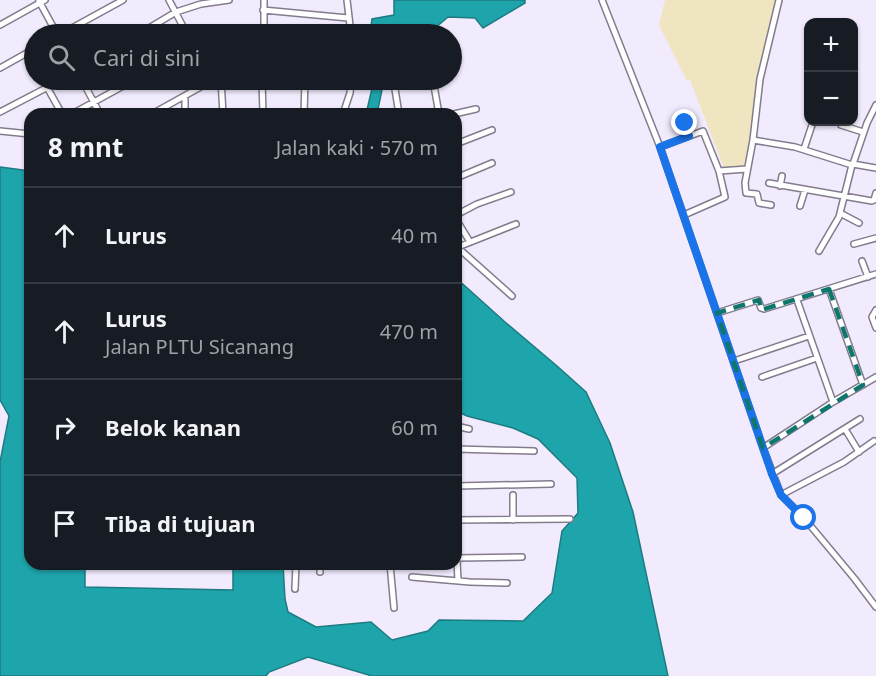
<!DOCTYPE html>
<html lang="id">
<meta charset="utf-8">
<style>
:root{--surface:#171b24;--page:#242831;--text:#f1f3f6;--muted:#9ea1a6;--line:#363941}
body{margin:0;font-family:"Noto Sans",sans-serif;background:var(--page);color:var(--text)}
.controls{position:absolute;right:18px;top:18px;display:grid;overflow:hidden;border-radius:12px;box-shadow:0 2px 4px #0004}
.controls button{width:54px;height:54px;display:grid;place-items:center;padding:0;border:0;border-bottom:2px solid var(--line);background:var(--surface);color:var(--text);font:30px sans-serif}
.stop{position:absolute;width:18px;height:18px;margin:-14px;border:4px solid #1a73e8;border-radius:50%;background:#fff}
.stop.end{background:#1a73e8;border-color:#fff;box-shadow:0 2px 6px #0008}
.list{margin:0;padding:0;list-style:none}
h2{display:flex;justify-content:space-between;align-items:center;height:78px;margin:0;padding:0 24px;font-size:26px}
h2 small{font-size:20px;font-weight:400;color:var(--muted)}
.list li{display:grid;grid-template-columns:39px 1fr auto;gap:18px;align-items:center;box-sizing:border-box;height:96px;padding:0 24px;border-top:2px solid var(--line)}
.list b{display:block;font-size:22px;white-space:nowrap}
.list p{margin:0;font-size:20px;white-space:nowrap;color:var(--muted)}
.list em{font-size:20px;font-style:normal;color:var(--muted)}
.icon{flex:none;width:33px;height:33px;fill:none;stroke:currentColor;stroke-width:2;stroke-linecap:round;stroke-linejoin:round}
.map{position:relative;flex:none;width:876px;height:676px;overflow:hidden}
.search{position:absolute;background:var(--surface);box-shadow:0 2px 4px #0004;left:24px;top:24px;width:438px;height:66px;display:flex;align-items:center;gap:15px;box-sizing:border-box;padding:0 21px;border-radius:33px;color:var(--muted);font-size:22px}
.panel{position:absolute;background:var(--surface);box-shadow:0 2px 4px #0004;left:24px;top:108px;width:438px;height:462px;border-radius:18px}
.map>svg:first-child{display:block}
</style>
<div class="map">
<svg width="876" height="676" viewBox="0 0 876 676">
<rect width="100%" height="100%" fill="#f2ebfe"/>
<path fill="#efe5c0" d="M665 0H775L756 97 747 166 724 168 690 80 687 81 659 25Z"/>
<path fill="#1ea5ab" stroke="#1d7b81" stroke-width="1.5" d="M394 0H525V3L483 28 475 18 448 17 428 34H370L372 19 394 15Z
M374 80H384L377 114H366Z
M0 167 30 171V564H85V587L233 590V564H283L285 599 288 612 316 627 371 622 392 640 428 631 439 620 523 621 552 593 562 531 578 513 577 478 538 439 513 428 467 416 456 411V278L505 322 557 366 586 392 610 443 633 512 668 676H372L308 657 269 672 266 676H0V462L9 416 0 400Z"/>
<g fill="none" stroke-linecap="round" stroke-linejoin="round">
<g stroke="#837c8d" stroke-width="8">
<path id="minor" d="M169 0 187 34
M264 0V34
M347 0 351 34
M602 0 660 147 763 448 781 495 804 518 854 578 876 607
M39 1 57 34
M263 10 348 18
M0 25 45 0
M61 34 123 0
M139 34 176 12 201 4 229 0
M29 52 34 63
M0 68 34 49
M43 80 62 114
M82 80 100 114
M221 80 223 114
M262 80 263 114
M433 80 439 114
M394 83 399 114
M185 96V114
M0 112 48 87
M72 114 134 80
M152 114 213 80H216
M304 114 305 80
M343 114 350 93 351 80
M454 114 476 109
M685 123 689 136
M841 125 863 132
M0 131 30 134
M753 140 795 147 852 165
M456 144 492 130
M660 147 703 131 719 171 725 197 684 215
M804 149 813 122
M853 164 876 168
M719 171 747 169
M456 178 492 163
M769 183 872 201 874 200 876 193
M780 186 782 176
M771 205 759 203 757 194 746 193 745 183 753 140 760 79 779 0
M800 206 805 190
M840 213 859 223
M456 215 477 204 511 192
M456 219 470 242
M854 244 876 238
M456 246 512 296
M458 247 516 224
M819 251 839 217 852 165 853 164 867 123 876 105
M862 261 868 277
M829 289 863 385
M797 300 833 402
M876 310 872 317 876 328
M717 313 758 300 761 308 764 309 876 274
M734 361 809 336
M762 377 817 358
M456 426 469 429
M845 429 859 452
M763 448 833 402 876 377
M456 449 534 451
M772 474 860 419
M456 486 551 484
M513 495V520
M781 495 844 462 874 441
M456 520 570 519
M456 539 458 581
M456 558 522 557
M390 564 394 608
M320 572V564
M412 577 470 582 507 583
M295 589 296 564"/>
</g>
<use href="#minor" stroke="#fff" stroke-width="5"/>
</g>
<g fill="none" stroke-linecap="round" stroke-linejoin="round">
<path stroke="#1a73e8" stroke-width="8" d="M685 123 689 136 660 147 772 474 781 495 804 518"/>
</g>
<path fill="none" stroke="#0f766e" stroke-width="4.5" stroke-dasharray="12 8" stroke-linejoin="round" d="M829 289 863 385 763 448 717 313 759 300 761 310Z"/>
</svg>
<div class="controls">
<button>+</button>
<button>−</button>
</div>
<div class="stop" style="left:804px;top:518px"></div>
<div class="stop end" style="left:685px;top:123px"></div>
<div class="search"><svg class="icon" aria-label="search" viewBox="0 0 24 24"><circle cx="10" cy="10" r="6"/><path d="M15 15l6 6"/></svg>Cari di sini</div>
<section class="panel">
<h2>8 mnt<small>Jalan kaki · 570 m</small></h2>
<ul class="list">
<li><svg class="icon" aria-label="ahead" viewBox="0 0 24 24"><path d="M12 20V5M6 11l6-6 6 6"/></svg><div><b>Lurus</b></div><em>40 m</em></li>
<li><svg class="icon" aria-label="ahead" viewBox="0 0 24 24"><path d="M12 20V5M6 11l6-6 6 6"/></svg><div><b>Lurus</b><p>Jalan PLTU Sicanang</p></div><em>470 m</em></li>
<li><svg class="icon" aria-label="right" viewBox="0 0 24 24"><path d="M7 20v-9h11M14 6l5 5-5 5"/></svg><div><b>Belok kanan</b></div><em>60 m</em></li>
<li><svg class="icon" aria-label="arrive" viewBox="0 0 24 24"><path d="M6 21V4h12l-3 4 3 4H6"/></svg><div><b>Tiba di tujuan</b></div></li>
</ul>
</section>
</div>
